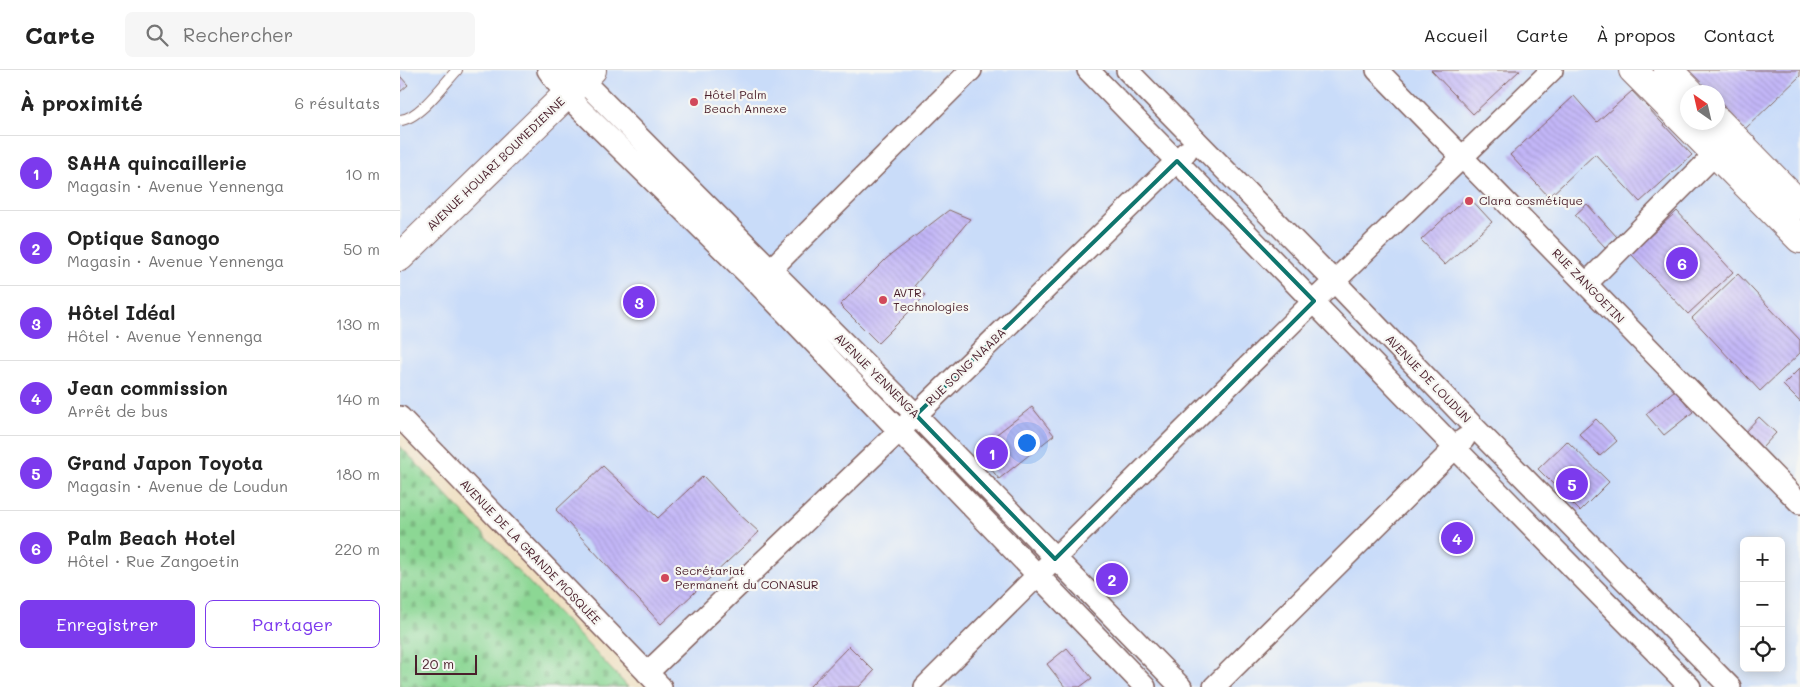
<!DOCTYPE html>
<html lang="fr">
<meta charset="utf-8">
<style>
:root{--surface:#fff;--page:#f6f6f6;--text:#222;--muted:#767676;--line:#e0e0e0;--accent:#7c3aed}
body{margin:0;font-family:Mali,sans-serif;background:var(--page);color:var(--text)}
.controls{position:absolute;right:15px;bottom:15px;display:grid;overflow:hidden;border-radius:8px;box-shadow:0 2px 12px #0003}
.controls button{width:45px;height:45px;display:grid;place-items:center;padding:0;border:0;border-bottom:1px solid var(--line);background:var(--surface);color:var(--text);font:25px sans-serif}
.compass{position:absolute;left:1280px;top:15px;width:45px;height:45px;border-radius:50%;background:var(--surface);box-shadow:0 2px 12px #0003;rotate:326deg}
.scale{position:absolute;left:15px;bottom:12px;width:62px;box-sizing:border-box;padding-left:5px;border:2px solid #4a1f2b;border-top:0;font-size:14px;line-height:18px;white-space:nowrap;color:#4a1f2b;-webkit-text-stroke:4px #f6f6f2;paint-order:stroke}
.you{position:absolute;left:626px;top:372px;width:18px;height:18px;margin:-12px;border:4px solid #fff;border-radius:50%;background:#1a73e8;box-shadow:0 0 0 8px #1a73e833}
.badge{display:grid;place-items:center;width:32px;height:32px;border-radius:50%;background:var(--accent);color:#fff;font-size:16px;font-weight:700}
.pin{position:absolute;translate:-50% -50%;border:2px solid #fff;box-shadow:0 1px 5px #0006}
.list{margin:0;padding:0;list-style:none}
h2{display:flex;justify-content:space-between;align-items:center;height:65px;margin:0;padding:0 20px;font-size:21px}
h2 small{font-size:16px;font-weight:400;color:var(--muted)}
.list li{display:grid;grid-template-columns:32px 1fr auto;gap:15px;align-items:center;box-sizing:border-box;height:75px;padding:0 20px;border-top:1px solid var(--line)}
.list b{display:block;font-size:19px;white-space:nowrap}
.list p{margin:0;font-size:16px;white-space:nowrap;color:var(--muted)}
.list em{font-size:16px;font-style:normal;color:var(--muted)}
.actions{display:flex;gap:10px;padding:15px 20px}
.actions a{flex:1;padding:11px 0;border:1px solid var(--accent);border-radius:8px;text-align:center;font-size:18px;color:var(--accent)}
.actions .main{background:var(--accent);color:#fff}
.icon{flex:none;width:28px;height:28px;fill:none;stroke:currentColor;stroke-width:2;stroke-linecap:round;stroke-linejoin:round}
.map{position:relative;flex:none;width:1400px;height:617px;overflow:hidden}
header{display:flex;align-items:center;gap:30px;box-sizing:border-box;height:70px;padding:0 25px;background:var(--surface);border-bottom:1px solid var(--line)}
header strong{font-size:24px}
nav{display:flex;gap:28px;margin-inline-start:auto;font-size:18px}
.search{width:350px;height:45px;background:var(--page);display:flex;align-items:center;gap:12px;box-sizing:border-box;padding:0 18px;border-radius:8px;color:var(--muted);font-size:19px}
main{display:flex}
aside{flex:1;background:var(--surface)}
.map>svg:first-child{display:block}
</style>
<header>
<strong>Carte</strong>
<div class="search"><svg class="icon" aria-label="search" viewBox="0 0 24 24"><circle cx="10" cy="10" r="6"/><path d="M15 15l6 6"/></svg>Rechercher</div>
<nav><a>Accueil</a><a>Carte</a><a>À propos</a><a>Contact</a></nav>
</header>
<main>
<aside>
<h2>À proximité<small>6 résultats</small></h2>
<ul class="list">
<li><span class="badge">1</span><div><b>SAHA quincaillerie</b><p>Magasin · Avenue Yennenga</p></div><em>10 m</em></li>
<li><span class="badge">2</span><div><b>Optique Sanogo</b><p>Magasin · Avenue Yennenga</p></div><em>50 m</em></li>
<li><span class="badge">3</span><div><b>Hôtel Idéal</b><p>Hôtel · Avenue Yennenga</p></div><em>130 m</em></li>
<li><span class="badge">4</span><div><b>Jean commission</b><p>Arrêt de bus</p></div><em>140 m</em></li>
<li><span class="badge">5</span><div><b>Grand Japon Toyota</b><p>Magasin · Avenue de Loudun</p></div><em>180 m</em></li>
<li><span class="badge">6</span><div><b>Palm Beach Hotel</b><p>Hôtel · Rue Zangoetin</p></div><em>220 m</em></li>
</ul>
<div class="actions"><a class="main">Enregistrer</a><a>Partager</a></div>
</aside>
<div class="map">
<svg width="1400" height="617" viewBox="0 0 1400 617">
<defs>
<pattern id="cemetery-stones" width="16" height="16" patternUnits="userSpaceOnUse" patternTransform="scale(1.25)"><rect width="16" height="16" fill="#8cd794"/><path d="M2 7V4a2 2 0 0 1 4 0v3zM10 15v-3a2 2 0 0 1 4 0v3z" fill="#7ab880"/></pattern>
<pattern id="building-back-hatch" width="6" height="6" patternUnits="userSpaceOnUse" patternTransform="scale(1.25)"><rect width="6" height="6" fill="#c2b6f7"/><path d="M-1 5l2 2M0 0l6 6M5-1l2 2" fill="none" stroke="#a89cd4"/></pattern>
</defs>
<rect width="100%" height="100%" fill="#f6f6f2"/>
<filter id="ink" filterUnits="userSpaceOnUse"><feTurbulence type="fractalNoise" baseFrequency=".02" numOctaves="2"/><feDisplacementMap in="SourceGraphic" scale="10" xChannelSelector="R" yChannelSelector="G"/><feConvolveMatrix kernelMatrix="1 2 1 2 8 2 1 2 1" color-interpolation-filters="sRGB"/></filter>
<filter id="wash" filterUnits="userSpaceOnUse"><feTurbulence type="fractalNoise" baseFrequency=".0096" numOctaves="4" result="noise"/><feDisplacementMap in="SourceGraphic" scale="20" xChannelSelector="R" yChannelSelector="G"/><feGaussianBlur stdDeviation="1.12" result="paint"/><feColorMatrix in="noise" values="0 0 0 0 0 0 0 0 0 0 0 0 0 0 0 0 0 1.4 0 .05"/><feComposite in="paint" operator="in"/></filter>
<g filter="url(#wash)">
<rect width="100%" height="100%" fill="#efdfc0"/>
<path fill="#c9dcf9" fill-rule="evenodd" d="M0 0H1400V617H261L0 347ZM1288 22H1318V52H1288ZM1344 471H1381V598H1344Z"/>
<path fill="url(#cemetery-stones)" stroke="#6b7b60" d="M0 376 228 617H0Z"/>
<g id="blocks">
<path fill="url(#building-back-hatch)" d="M1031 0H1120L1073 44Z
M1288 0H1400V6L1345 59 1318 30V22H1310Z
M0 6 8 15 0 22Z
M1232 21 1292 85 1240 132 1195 84 1149 127 1110 85 1174 26 1197 52Z
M1068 126 1092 152 1045 195 1021 170Z
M1187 134 1217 167 1205 177 1175 145Z
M549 140 570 149 515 215 525 226 478 273 440 235 487 188Z
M1277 141 1333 202 1288 244 1231 184Z
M1338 204 1400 270V283L1360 321 1292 248Z
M1400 298V332L1383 315Z
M1275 320 1293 342 1264 365 1246 344Z
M632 337 654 365 599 409 576 380Z
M1359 347 1376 363 1361 379 1344 363Z
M1196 349 1217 371 1200 386 1179 364Z
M1167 371 1209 412 1180 441 1138 399Z
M203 396 258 448 303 406 338 443 359 462 261 554 156 440Z
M449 576 474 601 459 617H409Z
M667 578 692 608 680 617H665L647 594Z"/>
</g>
</g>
<g filter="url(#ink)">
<use href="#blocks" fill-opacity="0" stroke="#84625f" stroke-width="1"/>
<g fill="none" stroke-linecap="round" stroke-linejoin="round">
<g stroke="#84625f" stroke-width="12">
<path id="service" d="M0 50C19 49 44 14 57 0"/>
</g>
<g stroke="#84625f" stroke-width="24">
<path id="minor" d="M148 0 166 25 357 213 745 617
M169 0 182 10 516 345 781 617
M688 0 1055 378 1290 617
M727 0 934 211 1075 358 1330 617
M977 0 1400 433
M362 208 571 0
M1186 214 1315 84
M0 347 261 617
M247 603 516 345 786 82
M525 617 914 231 1152 0
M814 617 1064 369"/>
</g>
<g stroke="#84625f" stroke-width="30">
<path id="secondary" d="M0 187 192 0"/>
</g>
<g stroke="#84625f" stroke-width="30">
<path id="primary" d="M1233 0 1400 169
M1268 0 1290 22
M1318 51 1400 135"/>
</g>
<use href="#service" stroke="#fff" stroke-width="10"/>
<use href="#minor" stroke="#fff" stroke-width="21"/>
<use href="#secondary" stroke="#fff" stroke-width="28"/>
<use href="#primary" stroke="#fff" stroke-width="28"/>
</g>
</g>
<path fill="none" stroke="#0f766e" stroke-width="4" stroke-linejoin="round" d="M777 91 914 231 655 489 516 345Z"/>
<g fill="#d1495b" stroke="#f6f6f2" stroke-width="2">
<circle cx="294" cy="32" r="5"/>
<circle cx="1069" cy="131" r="5"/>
<circle cx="483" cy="230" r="5"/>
<circle cx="265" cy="508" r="5"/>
</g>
<g text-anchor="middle" stroke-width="4.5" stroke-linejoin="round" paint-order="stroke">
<g font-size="12" fill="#4a1f2b" stroke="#f6f6f2" text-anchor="start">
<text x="304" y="29">Hôtel Palm<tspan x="304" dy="14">Beach Annexe</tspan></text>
<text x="1079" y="135">Clara cosmétique</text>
<text x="493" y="227">AVTR<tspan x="493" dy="14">Technologies</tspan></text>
<text x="275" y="505">Secrétariat<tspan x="275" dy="14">Permanent du CONASUR</tspan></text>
</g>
<g font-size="12" fill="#4a1f2b" stroke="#f6f6f2">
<text transform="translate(96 94) rotate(-44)" y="4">AVENUE HOUARI BOUMEDIENNE</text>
<text transform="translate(1188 216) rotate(46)" y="4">RUE ZANGOETIN</text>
<text transform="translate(566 297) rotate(-44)" y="4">RUE SONG NAABA</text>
<text transform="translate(477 306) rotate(45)" y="4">AVENUE YENNENGA</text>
<text transform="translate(1028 309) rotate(46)" y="4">AVENUE DE LOUDUN</text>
<text transform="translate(130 482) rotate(46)" y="4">AVENUE DE LA GRANDE MOSQUÉE</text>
</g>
</g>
</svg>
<div class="controls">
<button>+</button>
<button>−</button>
<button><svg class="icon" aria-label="locate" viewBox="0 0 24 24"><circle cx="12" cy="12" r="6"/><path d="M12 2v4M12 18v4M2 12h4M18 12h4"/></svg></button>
</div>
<svg class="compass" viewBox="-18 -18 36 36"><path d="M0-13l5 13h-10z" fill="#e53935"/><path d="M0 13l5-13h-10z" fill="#767676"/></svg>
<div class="scale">20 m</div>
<div class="you"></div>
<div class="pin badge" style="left:592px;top:383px">1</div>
<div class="pin badge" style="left:712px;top:509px">2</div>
<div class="pin badge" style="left:239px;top:232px">3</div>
<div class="pin badge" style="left:1057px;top:468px">4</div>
<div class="pin badge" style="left:1172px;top:414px">5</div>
<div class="pin badge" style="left:1282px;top:193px">6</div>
</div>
</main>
